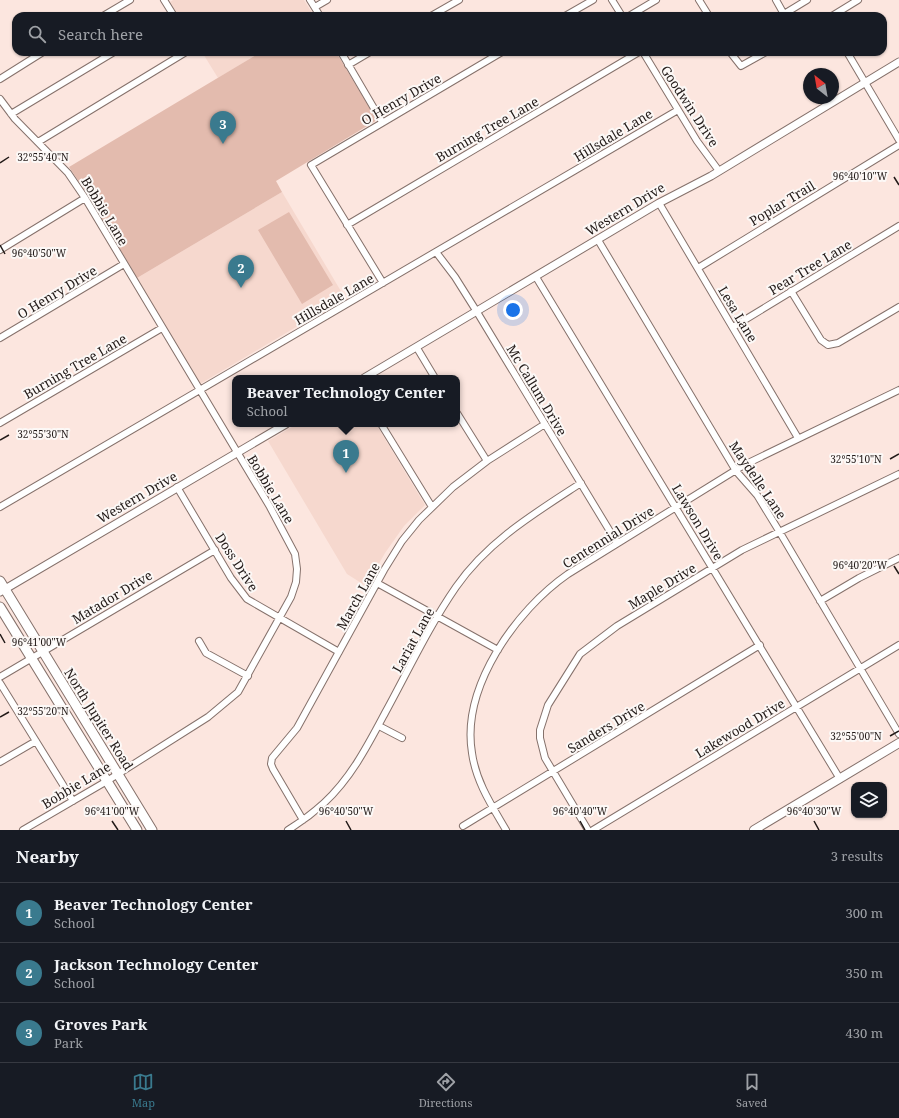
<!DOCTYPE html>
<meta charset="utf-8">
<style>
:root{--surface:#171b24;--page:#242831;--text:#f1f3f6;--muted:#9ea1a6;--line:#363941;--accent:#3a7a8e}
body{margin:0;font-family:"Noto Serif",serif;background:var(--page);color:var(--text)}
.controls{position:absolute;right:12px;bottom:12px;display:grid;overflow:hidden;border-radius:8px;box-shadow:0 1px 3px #0004}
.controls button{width:36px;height:36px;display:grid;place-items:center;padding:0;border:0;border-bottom:1px solid var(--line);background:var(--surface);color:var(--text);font:20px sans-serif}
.compass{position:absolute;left:803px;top:68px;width:36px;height:36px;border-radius:50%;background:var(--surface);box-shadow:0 1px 3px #0004;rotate:329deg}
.you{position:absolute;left:513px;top:310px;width:14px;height:14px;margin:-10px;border:3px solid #fff;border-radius:50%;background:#1a73e8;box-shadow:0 0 0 6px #1a73e833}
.badge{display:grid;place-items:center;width:26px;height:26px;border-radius:50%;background:var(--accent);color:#fff;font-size:13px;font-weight:700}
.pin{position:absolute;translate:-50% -33px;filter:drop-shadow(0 1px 2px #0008)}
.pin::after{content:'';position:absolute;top:21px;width:14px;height:12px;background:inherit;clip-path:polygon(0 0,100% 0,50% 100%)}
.popup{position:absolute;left:232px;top:375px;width:228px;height:52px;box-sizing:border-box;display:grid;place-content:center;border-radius:8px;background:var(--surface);filter:drop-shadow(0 1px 3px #0005);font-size:13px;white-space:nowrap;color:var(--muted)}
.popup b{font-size:15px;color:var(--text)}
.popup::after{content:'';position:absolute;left:50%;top:100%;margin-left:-8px;border:8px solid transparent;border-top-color:var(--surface)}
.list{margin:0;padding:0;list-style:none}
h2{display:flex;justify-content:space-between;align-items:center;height:52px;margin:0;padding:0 16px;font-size:17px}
h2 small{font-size:13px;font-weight:400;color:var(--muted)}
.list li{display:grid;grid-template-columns:26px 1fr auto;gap:12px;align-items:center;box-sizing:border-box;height:60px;padding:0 16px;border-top:1px solid var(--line)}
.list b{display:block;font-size:15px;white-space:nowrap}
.list p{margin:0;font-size:13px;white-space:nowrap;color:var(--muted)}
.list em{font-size:13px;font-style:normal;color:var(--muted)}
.icon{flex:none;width:22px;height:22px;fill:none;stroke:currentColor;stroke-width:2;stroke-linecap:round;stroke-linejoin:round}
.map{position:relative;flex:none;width:899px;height:830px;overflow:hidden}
.search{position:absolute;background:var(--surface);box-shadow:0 1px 3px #0004;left:12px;right:12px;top:12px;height:44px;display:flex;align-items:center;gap:10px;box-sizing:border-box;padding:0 14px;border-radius:12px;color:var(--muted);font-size:15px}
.sheet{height:232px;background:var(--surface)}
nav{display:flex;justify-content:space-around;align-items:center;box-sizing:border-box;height:56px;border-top:1px solid var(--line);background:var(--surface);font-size:11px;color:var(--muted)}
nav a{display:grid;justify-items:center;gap:2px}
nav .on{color:var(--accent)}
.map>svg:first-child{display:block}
</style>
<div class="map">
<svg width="899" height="830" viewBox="0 0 899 830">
<rect width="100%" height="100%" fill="#fce6df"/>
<path fill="#f6d8ce" d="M173 0H304L314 16H178L170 2Z
M202 52H261L218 78Z
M282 192 345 298 200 384 137 278Z
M297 424H376L425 505 404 526 385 553 366 586 347 574 268 441Z"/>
<path fill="#e3bbae" d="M261 52H336L377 120 276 181 282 192 137 278 88 195 69 167Z
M289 212 333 285 302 304 258 230Z"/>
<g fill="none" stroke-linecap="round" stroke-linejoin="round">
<g stroke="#85716b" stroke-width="8">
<path id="minor" d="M164 0 174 16
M310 0 320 16
M612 0 622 16
M699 0 709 16
M776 0 785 16
M315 7 327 0
M784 14 807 0
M103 16 130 0
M431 16 459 0
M565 16 593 0
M629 16 656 0
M832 16 858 0
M341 52 382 122
M643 52 697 141 719 171
M730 52 741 66 766 52
M847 52 899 140
M348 65 370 52
M0 79 43 52
M0 99 15 119 68 173 85 198 270 507 295 554 297 569 296 582 291 597 238 692 208 717 107 781 23 830
M11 114 114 52
M38 142 186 52
M659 203 798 438
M347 225 639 52
M598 240 736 471 757 495 779 531 899 734
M0 250 85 198
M436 252 455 277 477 312 617 543
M698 268 899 145
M536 277 840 779
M383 283 311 165 502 52
M791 291 821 340 828 345 838 343 899 307
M733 327 899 226
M0 338 124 264
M417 348 435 378
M457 413 487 461
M0 423 162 328
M381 424 432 507
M177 487 231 578 247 599 339 652
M0 507 678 110
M377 583 498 650
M820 601 859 578 899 558
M199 641 206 653 248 676
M0 677 215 550
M0 683 73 801
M379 726 402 738
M0 762 36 741
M303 820 273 769 271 764 272 758 297 728 384 570 402 541 419 520 453 487 487 461 545 424
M463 826 760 645
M288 830C301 822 313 813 324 803 351 778 368 745 385 713 408 671 429 626 456 587 488 541 535 513 581 483
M506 830C492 806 476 782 472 753 461 687 516 610 568 574L744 465 899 390
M588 830 545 758 540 738V730L548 705 580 654 617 626 742 550 899 474
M593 830 899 645"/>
</g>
<g stroke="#85716b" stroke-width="9">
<path id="tertiary" d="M364 378 659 203 711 176 899 62
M0 592 286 424"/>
</g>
<g stroke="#85716b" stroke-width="10">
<path id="secondary" d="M754 830 899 743"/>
</g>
<g stroke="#85716b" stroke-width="11">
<path id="primary" d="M0 581 152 830
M0 607 137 830"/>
</g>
<use href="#minor" stroke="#fff" stroke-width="6"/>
<use href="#tertiary" stroke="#fff" stroke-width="7"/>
<use href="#secondary" stroke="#fff" stroke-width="8"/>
<use href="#primary" stroke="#fff" stroke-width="9"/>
</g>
<path fill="none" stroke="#221a18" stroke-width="1.5" d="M0 163 9 157M894 177 899 185M0 245 5 254M0 440 9 435M890 459 899 454M894 566 899 574M0 634 5 643M0 717 9 712M890 736 899 731M112 821 118 830M346 821 351 830M580 821 585 830M814 821 819 830"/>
<g text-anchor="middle" stroke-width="4" stroke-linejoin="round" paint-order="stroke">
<g font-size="13" fill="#221a18" stroke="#fcf8f6">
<text transform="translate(401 99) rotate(-30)" y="5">O Henry Drive</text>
<text transform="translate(690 106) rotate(57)" y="5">Goodwin Drive</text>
<text transform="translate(487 129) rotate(-30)" y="5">Burning Tree Lane</text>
<text transform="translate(613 135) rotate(-31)" y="5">Hillsdale Lane</text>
<text transform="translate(782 203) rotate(-31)" y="5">Poplar Trail</text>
<text transform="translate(625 209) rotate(-31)" y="5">Western Drive</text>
<text transform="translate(105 211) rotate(59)" y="5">Bobbie Lane</text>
<text transform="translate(810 267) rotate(-31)" y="5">Pear Tree Lane</text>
<text transform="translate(57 292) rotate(-31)" y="5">O Henry Drive</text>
<text transform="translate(334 299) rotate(-30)" y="5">Hillsdale Lane</text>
<text transform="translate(738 314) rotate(59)" y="5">Lesa Lane</text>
<text transform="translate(75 366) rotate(-30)" y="5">Burning Tree Lane</text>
<text transform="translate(537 390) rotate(59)" y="5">Mc Callum Drive</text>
<text transform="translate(758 480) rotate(56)" y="5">Maydelle Lane</text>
<text transform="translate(271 489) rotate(59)" y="5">Bobbie Lane</text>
<text transform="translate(137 497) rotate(-30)" y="5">Western Drive</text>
<text transform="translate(698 522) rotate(59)" y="5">Lawson Drive</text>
<text transform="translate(608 537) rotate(-32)" y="5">Centennial Drive</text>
<text transform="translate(237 562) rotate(57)" y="5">Doss Drive</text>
<text transform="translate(662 586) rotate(-31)" y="5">Maple Drive</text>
<text transform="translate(358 596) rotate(-61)" y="5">March Lane</text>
<text transform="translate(112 597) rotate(-31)" y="5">Matador Drive</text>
<text transform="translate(413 640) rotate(-61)" y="5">Lariat Lane</text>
<text transform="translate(99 719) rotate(58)" y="5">North Jupiter Road</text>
<text transform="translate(606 727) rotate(-31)" y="5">Sanders Drive</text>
<text transform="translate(740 728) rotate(-31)" y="5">Lakewood Drive</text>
<text transform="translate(76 785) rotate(-31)" y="5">Bobbie Lane</text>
</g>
</g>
<g font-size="10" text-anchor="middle" fill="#221a18" stroke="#fcf8f6" stroke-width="4" stroke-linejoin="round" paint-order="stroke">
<text x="43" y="161">32°55'40"N</text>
<text x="860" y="180">96°40'10"W</text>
<text x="39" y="257">96°40'50"W</text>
<text x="43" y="438">32°55'30"N</text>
<text x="856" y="463">32°55'10"N</text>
<text x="860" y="569">96°40'20"W</text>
<text x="39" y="646">96°41'00"W</text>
<text x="43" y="715">32°55'20"N</text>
<text x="856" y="740">32°55'00"N</text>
<text x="112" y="815">96°41'00"W</text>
<text x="346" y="815">96°40'50"W</text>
<text x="580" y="815">96°40'40"W</text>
<text x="814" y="815">96°40'30"W</text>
</g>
</svg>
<div class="controls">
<button><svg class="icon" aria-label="layers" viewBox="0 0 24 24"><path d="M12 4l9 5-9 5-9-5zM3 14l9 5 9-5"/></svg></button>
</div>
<svg class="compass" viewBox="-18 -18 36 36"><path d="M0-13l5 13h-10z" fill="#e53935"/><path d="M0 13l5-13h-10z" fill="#9ea1a6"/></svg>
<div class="you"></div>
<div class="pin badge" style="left:346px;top:473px">1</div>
<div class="popup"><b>Beaver Technology Center</b>School</div>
<div class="pin badge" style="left:241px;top:288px">2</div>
<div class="pin badge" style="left:223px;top:144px">3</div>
<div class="search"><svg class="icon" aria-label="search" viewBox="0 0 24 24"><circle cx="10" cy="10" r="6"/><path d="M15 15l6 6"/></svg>Search here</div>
</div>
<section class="sheet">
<h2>Nearby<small>3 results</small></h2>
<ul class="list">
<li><span class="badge">1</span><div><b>Beaver Technology Center</b><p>School</p></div><em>300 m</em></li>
<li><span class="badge">2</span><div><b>Jackson Technology Center</b><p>School</p></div><em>350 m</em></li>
<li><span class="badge">3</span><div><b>Groves Park</b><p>Park</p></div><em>430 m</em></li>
</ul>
</section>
<nav>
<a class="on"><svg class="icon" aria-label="map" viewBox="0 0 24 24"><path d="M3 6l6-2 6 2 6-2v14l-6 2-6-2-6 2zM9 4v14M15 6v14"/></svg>Map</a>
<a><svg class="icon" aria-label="directions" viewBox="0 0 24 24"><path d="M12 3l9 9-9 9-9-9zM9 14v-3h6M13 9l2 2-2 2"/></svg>Directions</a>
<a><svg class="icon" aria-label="saved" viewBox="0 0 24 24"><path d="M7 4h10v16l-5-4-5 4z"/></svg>Saved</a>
</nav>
